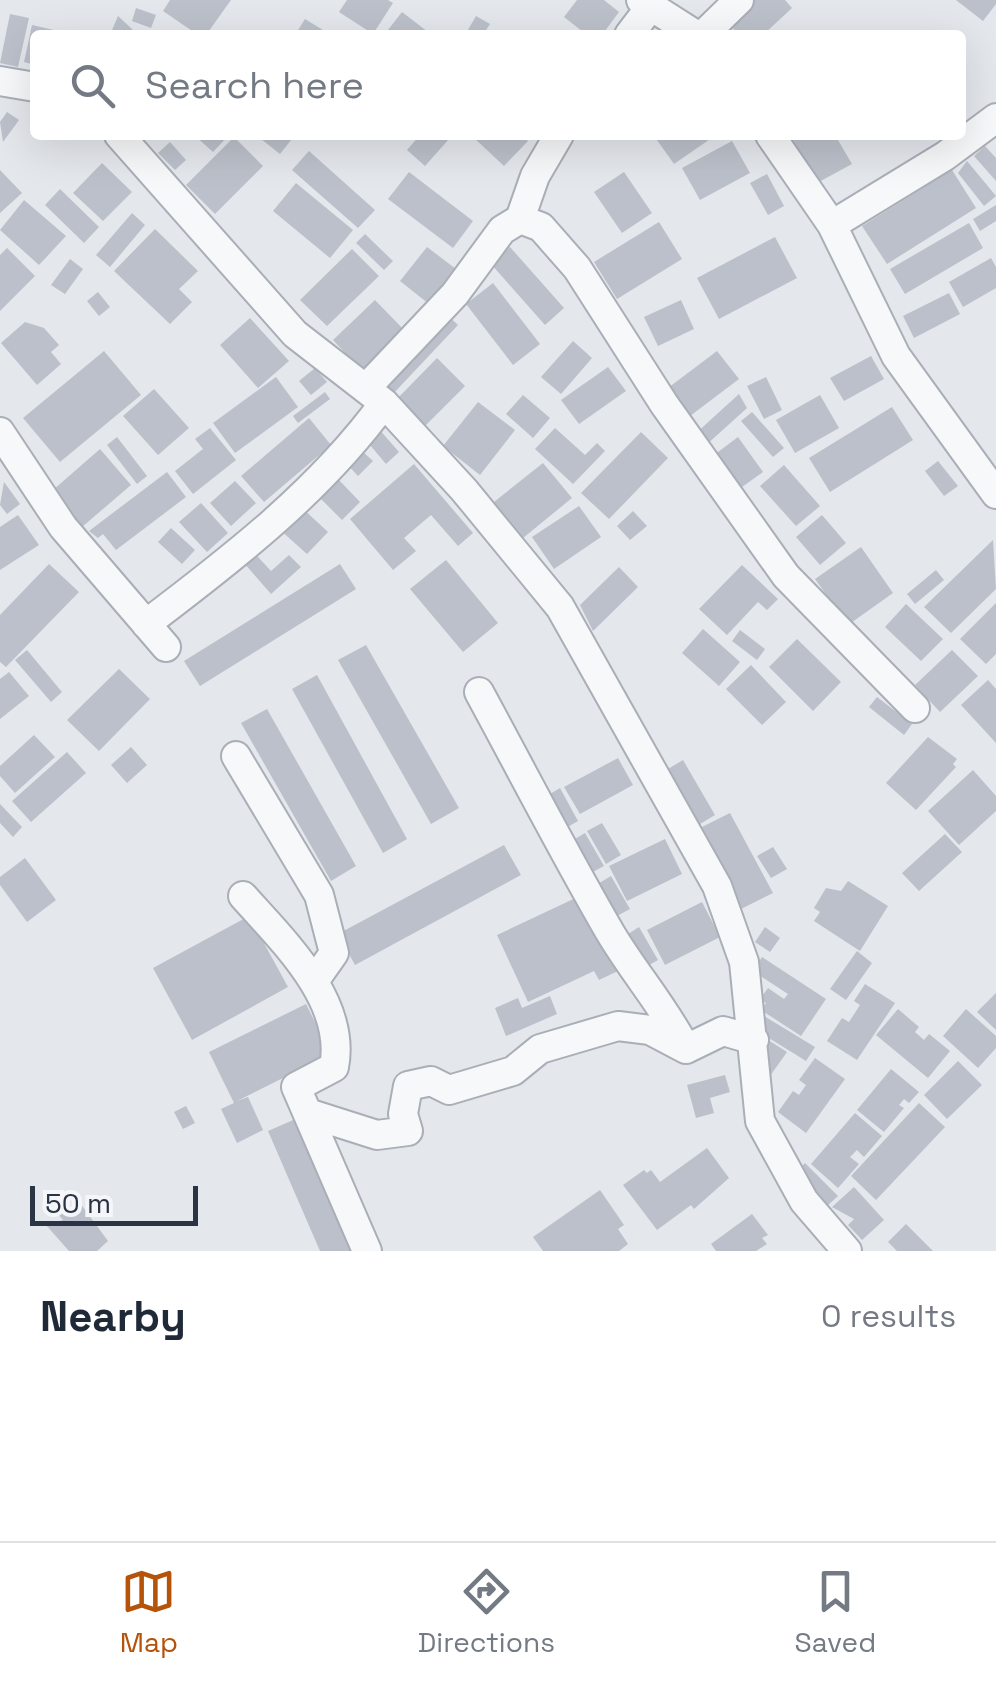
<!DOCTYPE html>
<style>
:root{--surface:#fff;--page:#f6f6f7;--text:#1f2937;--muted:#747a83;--line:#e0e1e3;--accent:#b45309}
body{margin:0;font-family:"Space Grotesk",sans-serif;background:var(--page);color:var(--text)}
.scale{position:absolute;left:30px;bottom:25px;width:168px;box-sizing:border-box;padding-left:10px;border:5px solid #2b3445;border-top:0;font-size:28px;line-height:35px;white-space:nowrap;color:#2b3445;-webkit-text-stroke:8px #f4f6f9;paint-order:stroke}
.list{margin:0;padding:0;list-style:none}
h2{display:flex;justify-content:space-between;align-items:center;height:130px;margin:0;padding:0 40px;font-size:42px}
h2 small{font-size:32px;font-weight:400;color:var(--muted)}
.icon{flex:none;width:55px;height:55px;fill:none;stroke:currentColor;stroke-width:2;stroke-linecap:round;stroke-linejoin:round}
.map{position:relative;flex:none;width:996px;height:1251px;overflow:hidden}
.search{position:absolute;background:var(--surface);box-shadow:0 10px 40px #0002;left:30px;right:30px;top:30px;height:110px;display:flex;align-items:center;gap:25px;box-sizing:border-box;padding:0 35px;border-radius:10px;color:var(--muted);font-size:38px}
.sheet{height:290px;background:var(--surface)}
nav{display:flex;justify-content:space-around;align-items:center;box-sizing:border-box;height:140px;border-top:2px solid var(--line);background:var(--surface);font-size:28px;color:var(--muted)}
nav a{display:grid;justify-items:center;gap:5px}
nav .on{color:var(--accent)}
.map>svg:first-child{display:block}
</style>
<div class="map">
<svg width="996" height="1251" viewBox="0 0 996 1251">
<rect width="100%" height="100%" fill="#e4e7ec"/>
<path fill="#bbc0ca" d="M170 0H231L206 35H198L163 11Z
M347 0H388L393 3 373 34 339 12Z
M577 0H604L619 12 602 35H587L564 17Z
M751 0H785L792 8 763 35H739L727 22Z
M956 0H996V4L983 21Z
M136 8 156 15 151 28 132 21Z
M402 12 432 35H384Z
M10 14 29 18 18 67 0 63Z
M118 16 133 30 129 35H110Z
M476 16 490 24 483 35H465Z
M305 19 331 35H295Z
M32 25 67 33 35 35V65L24 62Z
M7 112 19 120 3 142 0 122Z
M194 135H229L213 152Z
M256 135H295L280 154Z
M420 135 449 139 425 166 407 150Z
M471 135H522L528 141 504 166Z
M665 135H716L674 164 657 140Z
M790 135H835L852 164 817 183Z
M234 137 263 166 215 214 186 185Z
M732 141 750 173 700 200 682 168Z
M170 142 186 160 175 170 158 153Z
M985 146 996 158V181L974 156Z
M309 151 375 210 358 228 292 170Z
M967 161 996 196 984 206 958 173Z
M102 163 132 192 103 221 73 193Z
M0 170 22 193 0 213Z
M952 170 976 208 887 264 862 226Z
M409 172 473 221 453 248 388 199Z
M624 172 652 213 622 233 594 192Z
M767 174 784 206 768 215 750 183Z
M296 183 353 230 330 258 273 211Z
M60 189 99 227 84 243 45 205Z
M24 200 66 236 39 265 0 230Z
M996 205V221L980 231 973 219Z
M132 213 145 225 110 267 96 255Z
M659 222 682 259 617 299 594 262Z
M969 223 983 248 905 294 890 269Z
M155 229 198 271 179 289 192 302 170 324 114 271Z
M365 234 393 261 384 270 356 243Z
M775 237 797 278 719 319 697 278Z
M427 247 456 269 429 304 400 281Z
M510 247 564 308 545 325 491 264Z
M7 248 35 276 0 311V255Z
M352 249 379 276 327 326 300 300Z
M991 258 996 267V288L963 307 949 282Z
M70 259 83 269 65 294 51 285Z
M493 283 540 344 513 365 466 304Z
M98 292 110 307 99 316 87 301Z
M949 293 960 314 914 338 903 316Z
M375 300 405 331 362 371 333 340Z
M681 300 694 329 658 346 644 317Z
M446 314 458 325 392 395 380 384Z
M250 318 289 361 258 388 220 345Z
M25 322 44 328 59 345 51 352 61 364 37 385 1 343Z
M573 341 592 358 561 394 541 377Z
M104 351 141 395 60 462 23 418Z
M717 351 739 379 690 416 668 388Z
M871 356 884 379 844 401 830 378Z
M437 358 465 386 424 427 396 400Z
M608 367 626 391 579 424 561 400Z
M315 368 327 382 311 395 299 381Z
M276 377 298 407 235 453 213 423Z
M766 377 782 410 764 419 747 386Z
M154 389 189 428 158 455 123 416Z
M325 392 330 399 298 423 293 416Z
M739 394 747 408 705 446 694 435Z
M523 395 550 418 533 438 506 414Z
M820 395 839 428 795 453 776 420Z
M478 402 515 430 480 475 443 446Z
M892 407 913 440 830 492 809 458Z
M752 412 784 448 773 457 741 421Z
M309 418 331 445 264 502 241 476Z
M210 428 236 460 193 494 175 471 203 449 195 439Z
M378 428 399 452 386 464 364 438Z
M555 428 585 455 597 443 605 451 573 484 535 449Z
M641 432 668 458 609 519 581 493Z
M117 437 147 476 137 484 107 445Z
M738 437 763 472 735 492 710 458Z
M100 449 131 485 75 533 45 497Z
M360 449 373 461 358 476 346 463Z
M938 461 958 486 944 496 925 471Z
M543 463 572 498 523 538 494 502Z
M414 464 473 533 458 546 431 515 404 538 416 551 393 570 350 519Z
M784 465 820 506 796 526 760 486Z
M167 472 186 497 116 550 103 534 98 538 89 531Z
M338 479 360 502 342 520 319 497Z
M235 481 256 503 231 526 210 503Z
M4 482 20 504 7 514 0 505Z
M201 503 228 533 207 552 179 522Z
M300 506 328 532 307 554 279 529Z
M579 506 601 537 554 569 532 537Z
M633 511 647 526 630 540 617 526Z
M18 515 39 545 0 570V527Z
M822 515 846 543 820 565 796 537Z
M171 528 195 550 182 564 158 542Z
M993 540 996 589 951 633 924 607Z
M249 547 271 571 289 555 301 567 271 594 243 562Z
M861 547 893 593 848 625 815 579Z
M446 560 498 623 463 652 410 589Z
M49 564 79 592 6 667 0 662V615Z
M340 564 356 589 200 686 184 661Z
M742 565 778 599 767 610 758 602 727 635 699 609Z
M619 567 638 587 593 631 580 605Z
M936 570 944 580 915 604 907 594Z
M996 603V654L986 664 960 639Z
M906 604 943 639 921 661 885 627Z
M703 629 740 662 719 686 682 653Z
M740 630 765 649 757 660 732 641Z
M797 639 841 682 813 711 769 667Z
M366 645 459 808 431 824 338 660Z
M27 650 62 692 51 702 15 660Z
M952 650 978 676 940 712 915 685Z
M751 665 786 702 762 725 726 689Z
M119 669 150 699 99 751 67 720Z
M9 672 29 696 0 719V679Z
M317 675 407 839 383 853 292 689Z
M988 680 996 689V743L961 705Z
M877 697 912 724 904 735 869 707Z
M267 709 356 866 331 881 241 723Z
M34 735 55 757 15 793 0 776V766Z
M928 737 957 759 953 764 956 767 916 810 886 783Z
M131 747 147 765 127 783 111 765Z
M67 752 86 773 31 822 12 801Z
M618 758 633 785 580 814 564 787Z
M683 760 715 815 695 827 663 772Z
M973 770 996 796V811L959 845 928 811Z
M560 788 578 821 564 829 545 797Z
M0 804 22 827 13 837 0 823Z
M730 813 773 893 741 909 698 829Z
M602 823 621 855 606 864 587 831Z
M585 833 604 866 589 874 570 842Z
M945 834 962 852 919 891 902 873Z
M665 839 682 874 627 901 609 866Z
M504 845 521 875 355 965 338 934Z
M773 847 787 869 771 878 757 856Z
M25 858 56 900 27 922 0 885V877Z
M611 876 630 909 615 917 596 885Z
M848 881 888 906 860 951 814 921 820 912 814 908 826 888 841 891Z
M582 895 618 971 599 980 594 971 528 1002 497 935Z
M702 902 720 937 665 965 647 930Z
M249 916 288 987 192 1040 153 968Z
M639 927 658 960 644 968 625 936Z
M765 927 780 938 770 952 755 942Z
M857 951 872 963 846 1000 830 989Z
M762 957 826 999 801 1036 761 1010 766 1003 760 999 768 988 784 999 788 994 753 971Z
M865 984 895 1003 857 1060 827 1041 842 1018 849 1022 860 1005 854 1001Z
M996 993V1030L977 1012Z
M550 996 557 1014 506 1036 495 1008 518 998 522 1008Z
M306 1004 331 1054 237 1101 248 1097 263 1130 237 1143 221 1109 234 1103 209 1052Z
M898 1009 919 1027 915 1032 924 1040 929 1034 950 1051 928 1078 876 1035Z
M966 1009 996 1036V1048L978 1068 943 1036Z
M764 1016 815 1047 806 1061 756 1030Z
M765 1038 787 1052 770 1076 757 1067Z
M815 1058 845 1079 806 1133 778 1112 793 1091 799 1095 806 1085 799 1080Z
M958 1061 982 1085 947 1119 924 1095Z
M891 1069 919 1092 909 1103 904 1099 899 1105 904 1108 884 1132 857 1110Z
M725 1075 730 1092 710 1098 714 1113 696 1118 687 1085Z
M919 1103 945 1127 876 1200 851 1176Z
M186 1106 195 1123 183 1129 174 1112Z
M855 1113 882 1136 864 1157 857 1150 850 1157 859 1164 838 1188 811 1164Z
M300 1117 359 1251H320L268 1131Z
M707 1148 729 1178 694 1209 691 1205 657 1230 623 1185 644 1170 647 1173 651 1170 660 1182Z
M805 1163 838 1196 828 1205 796 1172Z
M854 1187 884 1220 862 1240 848 1225 854 1219 832 1207Z
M600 1190 624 1225 618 1229 628 1244 619 1251H543L533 1237Z
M80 1203 108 1241 97 1251H69L46 1225 63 1220 57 1213 65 1206 70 1212Z
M752 1214 768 1235 762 1238 767 1244 756 1251H716L711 1244Z
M906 1224 933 1251H897L888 1242Z"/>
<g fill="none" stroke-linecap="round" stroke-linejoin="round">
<g stroke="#a9aeb7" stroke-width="32">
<path id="minor" d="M641 0 696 35
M629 35 651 6
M703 35 739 0
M0 81 35 87
M119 135 295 334 384 403 464 490 560 607 717 886 744 962 760 1121 804 1201 847 1251
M770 135 832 225 896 356 996 494
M520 219 535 176 559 135
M832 225 945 156 996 118
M367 387 455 294 502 230 520 219 541 227 577 268 664 404 786 576 915 708
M0 432 63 527 166 647
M146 624C232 559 320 491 384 403
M479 692C523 773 565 855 611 934 635 974 665 1008 686 1049
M236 756 319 895 334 953 315 980
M243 896C283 941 347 1001 334 1067L296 1087 367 1251
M311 1114 377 1135 408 1131 403 1114 408 1086 431 1081 449 1090 513 1071 540 1049 618 1026 650 1030 686 1049 723 1031 754 1040"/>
</g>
<use href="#minor" stroke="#f7f8fa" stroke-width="28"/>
</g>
</svg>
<div class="scale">50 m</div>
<div class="search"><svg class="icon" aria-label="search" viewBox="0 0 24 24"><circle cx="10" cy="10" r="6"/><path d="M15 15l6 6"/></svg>Search here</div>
</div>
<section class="sheet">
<h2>Nearby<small>0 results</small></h2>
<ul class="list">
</ul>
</section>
<nav>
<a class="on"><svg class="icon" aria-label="map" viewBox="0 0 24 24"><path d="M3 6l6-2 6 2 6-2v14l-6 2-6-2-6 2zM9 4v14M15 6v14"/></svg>Map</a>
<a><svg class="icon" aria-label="directions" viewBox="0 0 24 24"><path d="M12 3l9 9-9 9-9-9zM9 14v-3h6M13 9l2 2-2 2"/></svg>Directions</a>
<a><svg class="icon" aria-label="saved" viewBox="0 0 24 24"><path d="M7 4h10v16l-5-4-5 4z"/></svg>Saved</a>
</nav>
